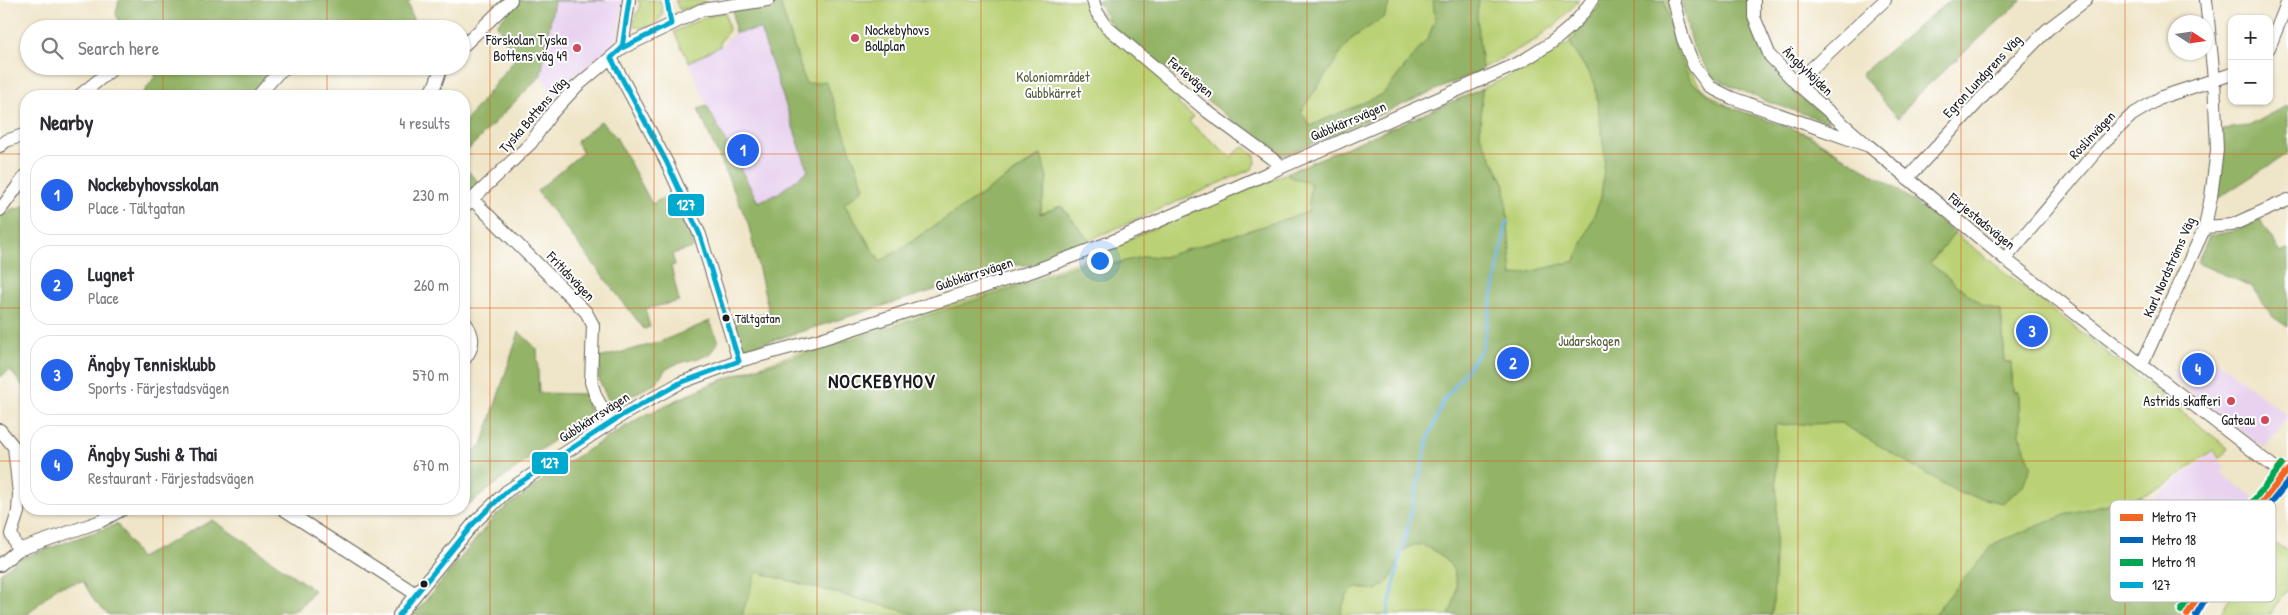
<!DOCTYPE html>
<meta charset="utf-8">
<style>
:root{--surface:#fff;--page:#f2f2f3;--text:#2b2b33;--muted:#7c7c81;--line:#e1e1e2;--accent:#2563eb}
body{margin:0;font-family:"Patrick Hand",sans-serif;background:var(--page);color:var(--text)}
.controls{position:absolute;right:15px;top:15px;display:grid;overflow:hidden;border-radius:10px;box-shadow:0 1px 4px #0004}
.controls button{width:45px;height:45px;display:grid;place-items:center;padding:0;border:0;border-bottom:1px solid var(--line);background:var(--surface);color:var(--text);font:25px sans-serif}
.compass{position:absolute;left:2168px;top:15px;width:45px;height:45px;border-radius:50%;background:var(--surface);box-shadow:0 1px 4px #0004;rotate:102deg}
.you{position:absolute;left:1099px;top:260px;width:18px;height:18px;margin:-12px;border:4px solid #fff;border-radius:50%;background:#1a73e8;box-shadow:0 0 0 8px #1a73e833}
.badge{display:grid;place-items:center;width:32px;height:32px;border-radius:50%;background:var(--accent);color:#fff;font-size:16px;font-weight:700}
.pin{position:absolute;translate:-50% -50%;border:2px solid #fff;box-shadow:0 1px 5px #0006}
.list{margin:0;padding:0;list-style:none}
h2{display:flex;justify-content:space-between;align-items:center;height:65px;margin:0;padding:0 20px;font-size:21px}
h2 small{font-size:16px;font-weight:400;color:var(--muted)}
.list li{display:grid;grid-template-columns:32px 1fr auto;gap:15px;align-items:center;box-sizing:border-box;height:80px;margin:0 10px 10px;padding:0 10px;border:1px solid var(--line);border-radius:20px}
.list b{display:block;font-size:19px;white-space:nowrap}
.list p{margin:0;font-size:16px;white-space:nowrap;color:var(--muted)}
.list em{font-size:16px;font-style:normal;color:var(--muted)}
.icon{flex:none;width:28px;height:28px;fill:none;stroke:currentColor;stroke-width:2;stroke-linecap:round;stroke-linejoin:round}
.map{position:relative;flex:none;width:2288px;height:615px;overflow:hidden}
.search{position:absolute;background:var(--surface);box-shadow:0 1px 4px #0004;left:20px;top:20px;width:450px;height:55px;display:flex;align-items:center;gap:12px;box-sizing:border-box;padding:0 18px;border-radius:28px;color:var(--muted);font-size:19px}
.panel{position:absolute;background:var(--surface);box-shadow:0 1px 4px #0004;left:20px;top:90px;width:450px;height:425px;border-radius:20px}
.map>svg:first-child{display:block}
</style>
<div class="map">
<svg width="2288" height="615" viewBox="0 0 2288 615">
<rect width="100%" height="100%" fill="#fff"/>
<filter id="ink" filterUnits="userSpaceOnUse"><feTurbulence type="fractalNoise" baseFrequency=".02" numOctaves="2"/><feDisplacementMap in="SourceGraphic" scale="10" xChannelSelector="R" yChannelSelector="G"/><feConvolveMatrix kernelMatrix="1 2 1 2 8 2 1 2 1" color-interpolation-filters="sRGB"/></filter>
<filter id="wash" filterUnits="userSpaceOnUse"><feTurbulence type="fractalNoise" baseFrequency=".0096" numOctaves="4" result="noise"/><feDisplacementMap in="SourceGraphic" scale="20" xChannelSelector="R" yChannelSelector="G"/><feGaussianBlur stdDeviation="1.12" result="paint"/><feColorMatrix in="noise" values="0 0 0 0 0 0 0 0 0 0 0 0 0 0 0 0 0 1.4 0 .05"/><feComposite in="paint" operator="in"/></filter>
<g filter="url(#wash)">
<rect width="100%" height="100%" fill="#efe5c8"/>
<path fill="#e8d2ef" d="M623 0 617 42 571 78 554 98 541 75 554 1Z
M760 29 808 171 777 194 759 202 707 106 689 62 723 45 735 33Z
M2195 344 2288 416 2264 448 2171 377Z
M2213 452 2225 468 2220 472 2253 497 2248 515 2215 560 2148 502Z"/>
<path fill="#bad175" stroke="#6b7648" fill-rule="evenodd" d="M637 0H660C669 18 651 33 634 26L636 13 639 12 640 3Z
M675 0H705L707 3 680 10Z
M803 0H1088L1184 96 1178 104 1193 116 1189 122 1231 157 1241 148 1245 147 1255 156 1256 163 1252 169 1089 240 1061 206 1040 214 1047 178 1040 155 881 263 844 204 780 3Z
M1202 0H1579L1553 28 1551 26 1539 38 1493 63 1292 150Z
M1598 0H1667L1689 68 1701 88 1731 108 1810 135 1902 194 1931 262 1955 233 2228 448 2220 459 2213 450 2164 486 2141 496 2215 560 2183 615H414L495 516 563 465 643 416 710 384 827 342 1019 284 1073 264 1179 217 1289 172 1482 89 1522 70 1570 43 1569 34ZM1983 306 2001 311 2005 362H2011L2013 393 2018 392 2020 422Z
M725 12 729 30 720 42V46L689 62 674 32 703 18Z
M2264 539C2273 541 2278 547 2288 550V589L2270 615H2220Z"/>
<path fill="#93b366" stroke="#586841" d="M119 0H411L408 3 413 20 424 29H123L116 14Z
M515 0H606L554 1 541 75 464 154V123L515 59 497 25 516 2Z
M1097 0H1391L1384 17 1350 40 1301 111 1310 126 1383 94 1428 38 1435 20 1433 0H1479L1477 15 1482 70 1286 155 1276 154 1113 27Z
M1604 0H1664L1675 48 1691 81 1719 103 1803 133 1890 184 1955 233 1930 263 1982 305 2001 311 2005 362H2011L2013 392H2019L2020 435 2031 465 2023 486 2003 503 1959 493 1841 423 1775 425 1777 500 1773 608 1771 615H1449C1461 585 1460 565 1431 549 1424 545 1416 543 1409 547 1396 555 1398 570 1389 580 1386 584 1381 587 1377 590L1354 588 1346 597 1340 615H919L756 572 742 615H414L495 516 563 465 643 416 730 377 1028 284 1102 256 1109 265 1146 256 1163 257 1308 212 1311 184 1288 176 1289 172 1482 89 1480 135 1505 185 1512 276 1575 261 1601 198 1605 157 1595 84 1570 43Z
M1681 0H1749L1766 60 1801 99 1830 117 1828 122 1765 101 1712 77 1691 43Z
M1950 0H2022L1917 95 1898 118 1861 74Z
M780 3 806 84 826 81 831 95 864 188 844 204 880 262 1041 155 1047 178 1040 214 1061 206 1089 240 1032 265H1014L742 350 737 346 731 321 769 312 748 223 698 109 707 106 758 202 777 194 808 171 760 29 735 33 733 11Z
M149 66H276L249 96H141L156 75Z
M2288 105V153L2217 199 2223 151 2222 129 2249 126Z
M601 121 616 137 652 204 672 193 688 225 693 248 672 254 675 265 671 266 679 301 645 309 650 327 644 329 537 191 583 152 576 142Z
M464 167 481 184 464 198Z
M26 204V390L10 370 0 377V216L14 208 19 209Z
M2260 220 2281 253 2288 249V327L2273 317 2251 286 2197 263 2209 236 2233 231Z
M710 321 718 342 710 355 676 364 665 370 656 383 611 406 599 380V358L657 343Z
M519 332 537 349 539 393 585 394 591 415 555 439 471 503 464 504V451L471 453 482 445Z
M2141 496 2215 560 2183 615H1933L1995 543 2070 513Z
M213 520 314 590C305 602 300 613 284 612L281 610 277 615H109L95 602 83 581 57 587 27 615H0V573L19 559 117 524 140 558Z"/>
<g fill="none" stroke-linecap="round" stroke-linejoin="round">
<path stroke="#6db4e4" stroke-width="3" d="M1387 615 1429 436 1444 400 1482 349 1507 221"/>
</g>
</g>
<g filter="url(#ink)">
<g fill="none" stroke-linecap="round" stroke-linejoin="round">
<g stroke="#666258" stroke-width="14">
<path id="minor" d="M1093 0 1096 11 1107 27 1208 112 1282 166
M1673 0 1683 39 1694 66 1710 87 1732 98 1869 146 2005 259 2288 478
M1754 0V17L1770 56 1796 83 1865 143
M461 48 511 0
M622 48 629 0
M2269 48 2288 1
M611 58 666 161 700 235 739 361
M1796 83 1885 0
M79 96 116 66
M258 96 278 73 288 66
M427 96 435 85 442 66
M0 146 6 141 26 134
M1907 179 2001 77 2048 29 2086 0
M473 200 586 312 593 325 591 382 596 397 611 423
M464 207 531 143 551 114 576 87 622 48 701 10 768 0
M0 210 26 175
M2205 227 2232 225 2288 200
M2005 259 2104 142 2132 115 2162 97 2232 74
M464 321C475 335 475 346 464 360
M2142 364 2205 227 2211 197 2217 150 2214 79 2206 0
M0 430 14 447 19 494 18 512 11 534 18 550
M283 509 416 594
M0 565 18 550 101 521 123 509
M399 615 474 523 507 491 624 414 680 383 739 361 821 339 1036 270 1113 241 1515 65C1544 49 1574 30 1592 0"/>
</g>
<use href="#minor" stroke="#fff" stroke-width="12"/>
<g stroke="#fff" stroke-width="9">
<path id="bus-1" d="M622 48 629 0
M611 58 666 161 700 235 739 361
M611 58 622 48 671 24 667 0
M399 615 474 523 507 491 624 414 680 383 739 361"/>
</g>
<use href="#bus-1" stroke="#00a9ce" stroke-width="5"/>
<g stroke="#fff" stroke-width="10">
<path id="metro-1" d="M2187 615 2231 540 2288 470"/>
</g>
<g stroke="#fff" stroke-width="10">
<path id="metro-2" d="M2196 615 2237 544 2288 482"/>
</g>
<g stroke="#fff" stroke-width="10">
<path id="metro-3" d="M2181 611 2225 536 2282 465"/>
</g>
<use href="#metro-1" stroke="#f26522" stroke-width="6"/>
<use href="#metro-2" stroke="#0065bd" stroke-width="6"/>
<use href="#metro-3" stroke="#00a651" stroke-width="6"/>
</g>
</g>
<path fill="none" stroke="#de560d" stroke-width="1" stroke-opacity="0.55" d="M163 0V29M327 0V29M490 0V615M654 0V615M817 0V615M981 0V615M1144 0V615M1307 0V615M1471 0V615M1634 0V615M1798 0V615M1961 0V615M2125 0V615M163 66V96M327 66V96M0 154H26M464 154H2288M0 308H26M464 308H2288M0 461H26M464 461H2288M163 509V615M327 509V615"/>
<g fill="#d1495b" stroke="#fff" stroke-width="2">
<circle cx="855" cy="38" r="5"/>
<circle cx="577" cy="48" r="5"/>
<circle cx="2231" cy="401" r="5"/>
<circle cx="2265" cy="420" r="5"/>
</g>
<g fill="#1c1c1c" stroke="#fff" stroke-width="2">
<circle cx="726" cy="318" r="4.5"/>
<circle cx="424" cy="584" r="4.5"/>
</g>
<g text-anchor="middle" stroke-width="4" stroke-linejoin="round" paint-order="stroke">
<g font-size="13" fill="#1c1c1c" stroke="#fff" text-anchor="start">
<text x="735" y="323">Tältgatan</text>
</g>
<g font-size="14" fill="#1c1c1c" stroke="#fff" text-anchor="end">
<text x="865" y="35" text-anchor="start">Nockebyhovs<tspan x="865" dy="16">Bollplan</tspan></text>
<text x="567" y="45">Förskolan Tyska<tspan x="567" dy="16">Bottens väg 49</tspan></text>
<text x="2221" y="406">Astrids skafferi</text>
<text x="2255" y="425">Gateau</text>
</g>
<g font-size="14" fill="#1c1c1c" stroke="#fff">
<text transform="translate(1808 71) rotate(44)" y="5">Ängbyhöjden</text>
<text transform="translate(1982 76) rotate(-47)" y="5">Egron Lundgrens Väg</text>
<text transform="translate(1191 77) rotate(40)" y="5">Ferievägen</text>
<text transform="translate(533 115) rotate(-49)" y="5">Tyska Bottens Väg</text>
<text transform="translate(1348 121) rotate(-23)" y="5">Gubbkärrsvägen</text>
<text transform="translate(2092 135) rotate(-47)" y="5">Roslinvägen</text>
<text transform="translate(1982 221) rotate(39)" y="5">Färjestadsvägen</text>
<text transform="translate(2169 267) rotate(-66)" y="5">Karl Nordströms Väg</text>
<text transform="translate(974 274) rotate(-18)" y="5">Gubbkärrsvägen</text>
<text transform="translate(571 276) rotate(46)" y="5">Fritidsvägen</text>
<text transform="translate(594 417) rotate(-33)" y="5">Gubbkärrsvägen</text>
</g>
<g font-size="14" fill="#535b3b" stroke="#fff">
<text x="1053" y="82">Koloniområdet<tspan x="1053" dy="16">Gubbkärret</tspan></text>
<text x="1589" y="346">Judarskogen</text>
</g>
<g font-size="19" font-weight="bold" letter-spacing="1" fill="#1c1c1c" stroke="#fff">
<text x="882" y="388">NOCKEBYHOV</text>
</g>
</g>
<rect x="2110" y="500" width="166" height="102" rx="8" fill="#fff" stroke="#bbb" stroke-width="1"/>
<rect x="2120" y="514" width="23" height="7" fill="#f26522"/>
<rect x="2120" y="537" width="23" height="6" fill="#0065bd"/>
<rect x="2120" y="559" width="23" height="7" fill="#00a651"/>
<rect x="2120" y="582" width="23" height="6" fill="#00a9ce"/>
<g font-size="14" fill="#1c1c1c">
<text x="2152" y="522">Metro 17</text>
<text x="2152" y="545">Metro 18</text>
<text x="2152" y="567">Metro 19</text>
<text x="2152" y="590">127</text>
</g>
<g stroke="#fff" stroke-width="2">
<rect x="667" y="193" width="38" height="24" rx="5" fill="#00a9ce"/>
<rect x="531" y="451" width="38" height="24" rx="5" fill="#00a9ce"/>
</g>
<g font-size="14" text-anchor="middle" font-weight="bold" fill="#fff">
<text x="686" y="210">127</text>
<text x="550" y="468">127</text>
</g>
</svg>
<div class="controls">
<button>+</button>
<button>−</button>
</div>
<svg class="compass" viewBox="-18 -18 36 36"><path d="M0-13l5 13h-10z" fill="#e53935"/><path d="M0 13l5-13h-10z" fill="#7c7c81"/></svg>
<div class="you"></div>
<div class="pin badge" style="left:743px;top:150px">1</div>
<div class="pin badge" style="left:1513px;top:363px">2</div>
<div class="pin badge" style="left:2032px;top:331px">3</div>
<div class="pin badge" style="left:2198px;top:369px">4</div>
<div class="search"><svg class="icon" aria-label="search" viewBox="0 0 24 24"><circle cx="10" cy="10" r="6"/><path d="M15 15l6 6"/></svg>Search here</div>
<section class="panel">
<h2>Nearby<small>4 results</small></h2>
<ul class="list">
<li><span class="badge">1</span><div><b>Nockebyhovsskolan</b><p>Place · Tältgatan</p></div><em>230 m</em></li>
<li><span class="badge">2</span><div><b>Lugnet</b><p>Place</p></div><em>260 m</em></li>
<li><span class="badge">3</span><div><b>Ängby Tennisklubb</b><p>Sports · Färjestadsvägen</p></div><em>570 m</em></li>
<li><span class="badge">4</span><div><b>Ängby Sushi &amp; Thai</b><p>Restaurant · Färjestadsvägen</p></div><em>670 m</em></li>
</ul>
</section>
</div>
